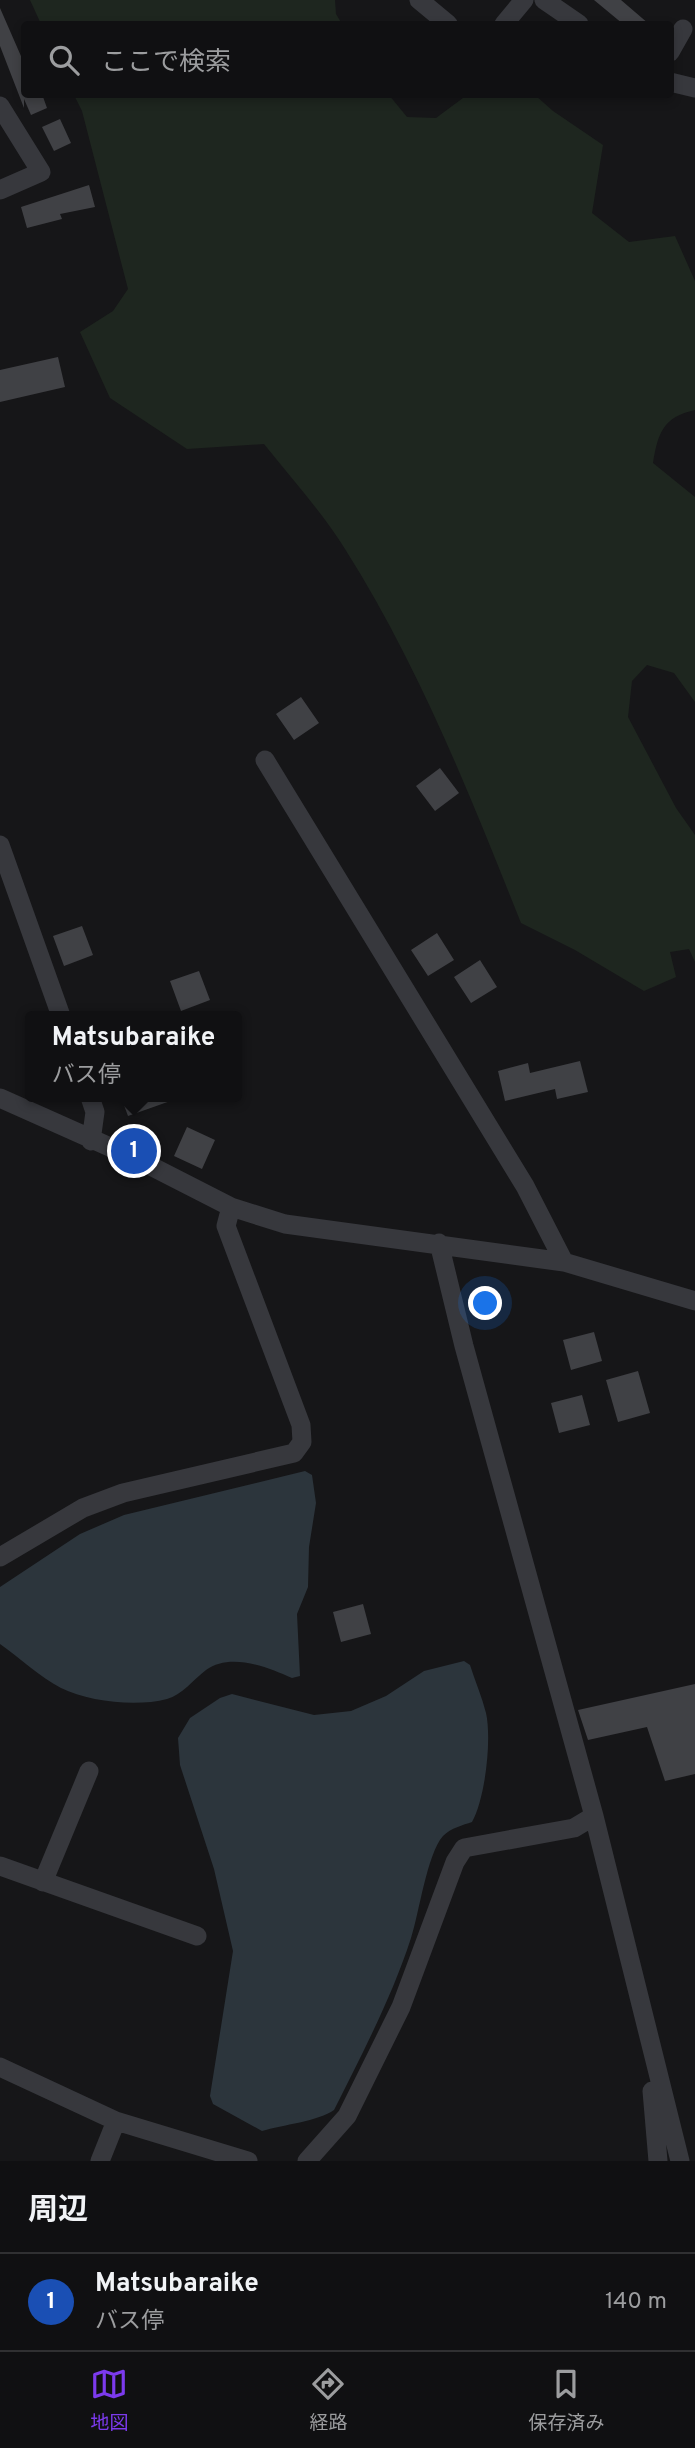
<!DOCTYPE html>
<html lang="ja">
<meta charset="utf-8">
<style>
:root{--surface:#101012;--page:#19191b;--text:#f1f3f6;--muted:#9c9d9f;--line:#303032;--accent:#7c3aed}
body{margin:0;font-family:Overpass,"Noto Sans JP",sans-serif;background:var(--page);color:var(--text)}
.you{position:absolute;left:486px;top:1304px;width:24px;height:24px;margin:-18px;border:5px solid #fff;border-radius:50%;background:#1a73e8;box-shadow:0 0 0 10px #1a73e833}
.badge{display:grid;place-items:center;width:46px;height:46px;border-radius:50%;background:var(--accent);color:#fff;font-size:23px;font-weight:700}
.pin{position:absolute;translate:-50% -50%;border:4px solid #fff;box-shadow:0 2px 7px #0006}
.popup{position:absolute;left:25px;top:1011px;width:217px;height:91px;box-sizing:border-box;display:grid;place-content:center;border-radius:7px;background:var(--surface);filter:drop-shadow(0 2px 5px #0005);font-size:23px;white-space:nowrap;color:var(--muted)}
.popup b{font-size:26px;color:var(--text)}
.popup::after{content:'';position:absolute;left:50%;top:100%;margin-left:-14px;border:14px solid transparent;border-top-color:var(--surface)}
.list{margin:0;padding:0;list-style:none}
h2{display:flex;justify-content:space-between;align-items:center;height:91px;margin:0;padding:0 28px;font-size:30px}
h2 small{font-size:23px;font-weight:400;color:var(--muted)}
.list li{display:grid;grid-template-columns:46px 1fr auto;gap:21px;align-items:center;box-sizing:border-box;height:98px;padding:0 28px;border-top:2px solid var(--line)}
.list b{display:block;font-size:26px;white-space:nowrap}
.list p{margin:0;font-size:23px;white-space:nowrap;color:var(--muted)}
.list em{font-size:23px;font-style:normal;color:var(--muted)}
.icon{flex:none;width:38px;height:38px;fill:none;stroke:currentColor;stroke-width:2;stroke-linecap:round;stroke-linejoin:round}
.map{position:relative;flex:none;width:695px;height:2161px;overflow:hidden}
.search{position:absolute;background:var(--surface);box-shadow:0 4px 10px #0003;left:21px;right:21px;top:21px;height:77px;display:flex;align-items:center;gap:18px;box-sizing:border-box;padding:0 24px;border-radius:7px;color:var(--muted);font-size:26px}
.sheet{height:189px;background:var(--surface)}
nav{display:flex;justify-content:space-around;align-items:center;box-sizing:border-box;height:98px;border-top:2px solid var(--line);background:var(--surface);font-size:19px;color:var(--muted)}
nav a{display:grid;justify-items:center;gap:4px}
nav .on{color:var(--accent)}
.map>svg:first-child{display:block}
</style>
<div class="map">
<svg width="695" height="2161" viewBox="0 0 695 2161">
<rect width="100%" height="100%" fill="#161618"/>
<path fill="#1e261f" d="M30 0H335L336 14 342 24H41Z
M74 95H389L407 117 436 118 467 95H535L553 111 603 145 592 213 629 242 675 236 695 281V410C663 417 658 433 653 463L695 497V702L674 673 647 665 632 681 628 717 676 808 695 835V962L689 949 670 952 676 977 644 991 575 950 521 923C470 795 419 666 345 549 322 512 291 478 264 444L187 449 110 398 80 332 113 311 128 289 82 111Z"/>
<path fill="#2c353c" d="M305 1471 312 1475 316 1503 309 1547 308 1587 297 1614 300 1676 292 1678C268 1667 230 1652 206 1670 194 1679 182 1695 167 1699 137 1707 89 1702 61 1688 40 1677 20 1658 0 1644V1587L80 1534 124 1515Z
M464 1661 470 1665C475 1681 482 1697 486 1713 492 1740 485 1799 472 1822 463 1825 451 1828 443 1836 427 1854 419 1914 411 1938 392 1997 362 2054 334 2110 319 2121 282 2125 262 2131L213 2104 210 2096 233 1951 214 1869 180 1765 178 1738 190 1718 220 1698 232 1694 314 1715 351 1711 386 1696 424 1671Z"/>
<path fill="#404145" d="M594 0H621L649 24H623Z
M0 8 24 63V94H42L47 108 31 115 24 99V108L0 46Z
M60 119 71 143 54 151 42 127Z
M89 185 95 207 60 214 62 219 27 228 21 207Z
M58 357 65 387 0 402V370Z
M301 697 319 723 294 740 276 714Z
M440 768 459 793 435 811 416 786Z
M82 926 93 955 64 966 53 936Z
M437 933 454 960 428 976 411 950Z
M480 960 497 987 471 1003 454 977Z
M199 971 210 1000 181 1011 170 981Z
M580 1061 588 1092 557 1099 555 1089 505 1101 498 1071 528 1063 530 1073Z
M121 1097H176V1099L128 1116Z
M187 1127 215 1140 202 1169 174 1156Z
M594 1332 602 1361 571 1370 563 1340Z
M638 1371 650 1413 618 1422 606 1380Z
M582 1395 590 1425 559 1433 551 1403Z
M363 1604 371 1634 341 1642 333 1612Z
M695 1684V1774L665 1781 647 1727 588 1740 578 1710Z"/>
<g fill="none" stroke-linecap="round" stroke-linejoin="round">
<path stroke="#37383d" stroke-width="19" d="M419 0 448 24
M544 0 579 24
M504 24 524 0
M670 52 683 29
M670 82 695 88
M0 106 41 172 0 190
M265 760 525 1186 564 1262
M0 845 61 1016
M90 1097 95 1112 91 1141
M0 1098 139 1160 231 1207 285 1224 564 1262 695 1301
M439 1243 464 1346 594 1816 680 2161
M0 1557 83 1508 123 1493 294 1453 302 1442 301 1425 226 1226 231 1207
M0 1866 197 1936
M43 1882 89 1771
M0 2067 116 2121 248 2161
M652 2091 658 2161
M100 2161 116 2121
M307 2161 347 2116 401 2007 455 1862 464 1848 574 1828 594 1816"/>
</g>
</svg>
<div class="you"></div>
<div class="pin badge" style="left:134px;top:1151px;background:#1a4fb4">1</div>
<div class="popup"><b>Matsubaraike</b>バス停</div>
<div class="search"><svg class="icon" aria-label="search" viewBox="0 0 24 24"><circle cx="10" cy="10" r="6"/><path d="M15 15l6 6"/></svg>ここで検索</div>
</div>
<section class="sheet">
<h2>周辺<small></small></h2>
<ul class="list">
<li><span class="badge" style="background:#1a4fb4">1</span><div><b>Matsubaraike</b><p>バス停</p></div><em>140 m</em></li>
</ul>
</section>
<nav>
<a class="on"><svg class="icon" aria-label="map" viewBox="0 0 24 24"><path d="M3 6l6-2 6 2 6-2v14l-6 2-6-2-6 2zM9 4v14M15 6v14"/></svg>地図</a>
<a><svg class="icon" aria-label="directions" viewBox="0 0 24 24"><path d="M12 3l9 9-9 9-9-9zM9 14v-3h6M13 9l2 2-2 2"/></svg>経路</a>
<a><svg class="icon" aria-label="saved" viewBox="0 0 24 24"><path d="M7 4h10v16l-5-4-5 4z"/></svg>保存済み</a>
</nav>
